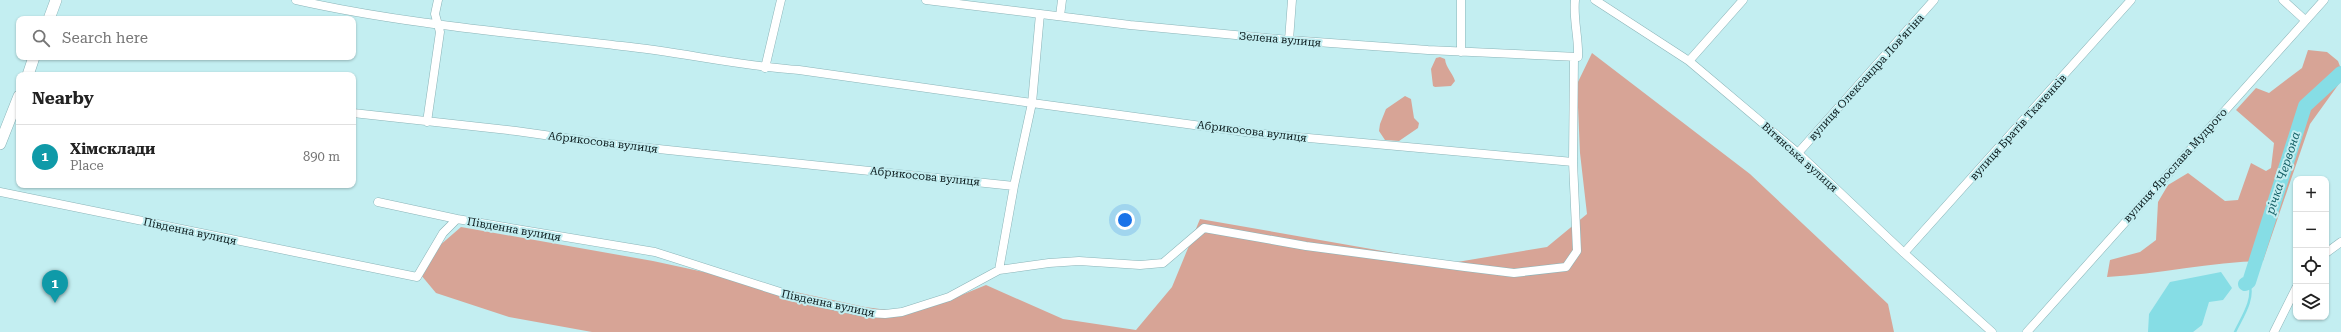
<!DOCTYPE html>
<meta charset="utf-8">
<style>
:root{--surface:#fff;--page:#f6f6f6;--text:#222;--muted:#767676;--line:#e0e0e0;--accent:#d93025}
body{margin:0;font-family:"Roboto Serif",serif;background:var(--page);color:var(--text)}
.controls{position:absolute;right:12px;bottom:12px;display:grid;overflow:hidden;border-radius:8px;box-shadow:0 1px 3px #0004}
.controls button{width:36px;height:36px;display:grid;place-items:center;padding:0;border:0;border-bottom:1px solid var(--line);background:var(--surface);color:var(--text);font:20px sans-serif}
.you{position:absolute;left:1125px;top:220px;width:14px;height:14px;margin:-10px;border:3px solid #fff;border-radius:50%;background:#1a73e8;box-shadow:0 0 0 6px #1a73e833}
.badge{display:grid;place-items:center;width:26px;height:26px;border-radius:50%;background:var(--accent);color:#fff;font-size:13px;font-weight:700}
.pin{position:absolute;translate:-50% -33px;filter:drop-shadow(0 1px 2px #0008)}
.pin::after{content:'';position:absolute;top:21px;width:14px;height:12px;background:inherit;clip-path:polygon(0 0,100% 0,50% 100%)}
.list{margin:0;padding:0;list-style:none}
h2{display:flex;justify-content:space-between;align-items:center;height:52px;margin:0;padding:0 16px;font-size:17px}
h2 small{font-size:13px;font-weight:400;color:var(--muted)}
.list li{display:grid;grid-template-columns:26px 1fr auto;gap:12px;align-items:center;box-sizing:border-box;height:64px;padding:0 16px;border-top:1px solid var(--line)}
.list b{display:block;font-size:15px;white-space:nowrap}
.list p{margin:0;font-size:13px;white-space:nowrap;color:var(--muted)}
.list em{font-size:13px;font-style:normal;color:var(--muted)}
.icon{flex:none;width:22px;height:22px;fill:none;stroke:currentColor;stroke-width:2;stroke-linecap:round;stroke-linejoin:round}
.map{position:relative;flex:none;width:2341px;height:332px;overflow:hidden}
.search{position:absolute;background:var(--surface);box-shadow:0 1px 3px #0004;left:16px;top:16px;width:340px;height:44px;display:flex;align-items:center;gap:10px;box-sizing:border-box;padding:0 14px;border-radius:8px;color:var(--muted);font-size:15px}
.panel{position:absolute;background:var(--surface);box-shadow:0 1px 3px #0004;left:16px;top:72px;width:340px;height:116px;border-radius:8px}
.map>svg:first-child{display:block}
</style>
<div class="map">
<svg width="2341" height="332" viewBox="0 0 2341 332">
<rect width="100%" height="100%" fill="#c3eef1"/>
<path fill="#d7a496" d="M2308 50 2327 52 2338 61 2341 69V81L2310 124 2263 261C2210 262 2159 274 2107 277L2110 260 2140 252 2156 240 2158 202 2168 185 2188 173 2225 201 2238 200 2251 163 2266 171 2271 168 2274 143 2236 110 2256 88 2269 93 2302 68Z
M1592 53 1750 174 1888 304 1894 332H592L509 317 436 293 421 275 439 246 461 227 653 261 865 307 902 312 937 305 986 285 1063 319 1136 330 1172 287 1200 219 1451 263 1547 247 1587 214 1580 153 1577 84Z
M1440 57 1445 59C1446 68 1452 72 1455 81L1451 86 1435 87 1433 86 1431 69 1436 58Z
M1405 96 1411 99 1414 118 1419 123 1418 128 1399 141 1385 140 1379 131 1380 124 1386 109Z"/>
<path fill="#86dde5" d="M2221 272 2232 288 2223 300 2209 302 2202 325 2193 332H2148L2149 314 2170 282Z"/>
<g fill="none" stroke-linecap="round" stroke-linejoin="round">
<path stroke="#86dde5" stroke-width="2.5" d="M2235 332C2242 317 2255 299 2249 282"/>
<path stroke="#86dde5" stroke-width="14" d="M2245 284 2249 282 2305 106 2341 73"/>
<g stroke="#8bb4b8" stroke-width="9">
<path id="street" d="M296 0C403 24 513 33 622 46 681 52 739 66 799 70L1032 103 1040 14
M926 0 1130 25 1289 40 1428 50 1578 57C1579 38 1573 20 1575 0
M1595 0 1689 61 1798 153 1904 253 1992 332
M2283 0 2305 20
M1060 16 1062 0
M1289 40 1292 0
M1461 52V0
M1689 61 1743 0
M765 68 781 0
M353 113 516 131 601 143 1014 186 1032 103 1253 133 1573 162
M427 122 440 32 435 14 438 0
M1798 153 1934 0
M0 192 417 277 443 233 457 219 655 252 802 299 867 313 885 314 902 312 949 297 999 270 1049 263 1079 261 1140 265 1163 263 1204 228 1306 246 1465 267 1514 273 1566 267 1577 251 1573 162 1574 57
M378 202 457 219
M1904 253 2131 0
M2326 253 2341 242
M999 270 1014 186
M2027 332 2324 0
M2274 332 2296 288"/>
</g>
<g stroke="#8bb4b8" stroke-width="12">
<path id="secondary" d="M49 19 56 0
M28 75 34 57
M0 144 19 96"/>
</g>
<use href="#street" stroke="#fff" stroke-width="8"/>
<use href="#secondary" stroke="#fff" stroke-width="11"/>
</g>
<g text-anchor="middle" stroke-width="4" stroke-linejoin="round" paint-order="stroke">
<g font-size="11" fill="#0a1a1c" stroke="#c3eef1">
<text transform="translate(1280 39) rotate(5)" y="4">Зелена вулиця</text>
<text transform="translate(1866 77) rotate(-48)" y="4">вулиця Олександра Ловʼягіна</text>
<text transform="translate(2018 127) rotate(-48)" y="4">вулиця Братів Ткаченків</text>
<text transform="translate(1252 131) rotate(7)" y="4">Абрикосова вулиця</text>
<text transform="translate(603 142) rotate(7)" y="4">Абрикосова вулиця</text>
<text transform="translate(1800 157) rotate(42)" y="4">Вітянська вулиця</text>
<text transform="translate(2175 165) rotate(-48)" y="4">вулиця Ярослава Мудрого</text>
<text transform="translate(925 176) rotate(6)" y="4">Абрикосова вулиця</text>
<text transform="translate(514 229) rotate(10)" y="4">Південна вулиця</text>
<text transform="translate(190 231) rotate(12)" y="4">Південна вулиця</text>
<text transform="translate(828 303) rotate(12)" y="4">Південна вулиця</text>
</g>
<g font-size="12" font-style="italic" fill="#155f65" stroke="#c3eef1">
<text transform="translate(2283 173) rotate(-72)" y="4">річка Червона</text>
</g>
</g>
</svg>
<div class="controls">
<button>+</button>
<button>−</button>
<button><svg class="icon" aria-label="locate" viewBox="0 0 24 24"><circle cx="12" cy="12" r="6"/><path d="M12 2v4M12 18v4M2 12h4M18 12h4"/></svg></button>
<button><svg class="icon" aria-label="layers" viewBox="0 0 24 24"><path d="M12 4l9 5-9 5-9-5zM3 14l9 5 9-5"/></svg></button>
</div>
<div class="you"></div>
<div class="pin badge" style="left:55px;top:303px;background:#0f9aa8">1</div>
<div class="search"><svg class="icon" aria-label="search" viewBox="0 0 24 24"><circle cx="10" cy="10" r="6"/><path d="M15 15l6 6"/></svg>Search here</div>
<section class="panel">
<h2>Nearby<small></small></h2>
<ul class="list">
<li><span class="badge" style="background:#0f9aa8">1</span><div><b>Хімсклади</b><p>Place</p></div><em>890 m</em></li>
</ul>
</section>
</div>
